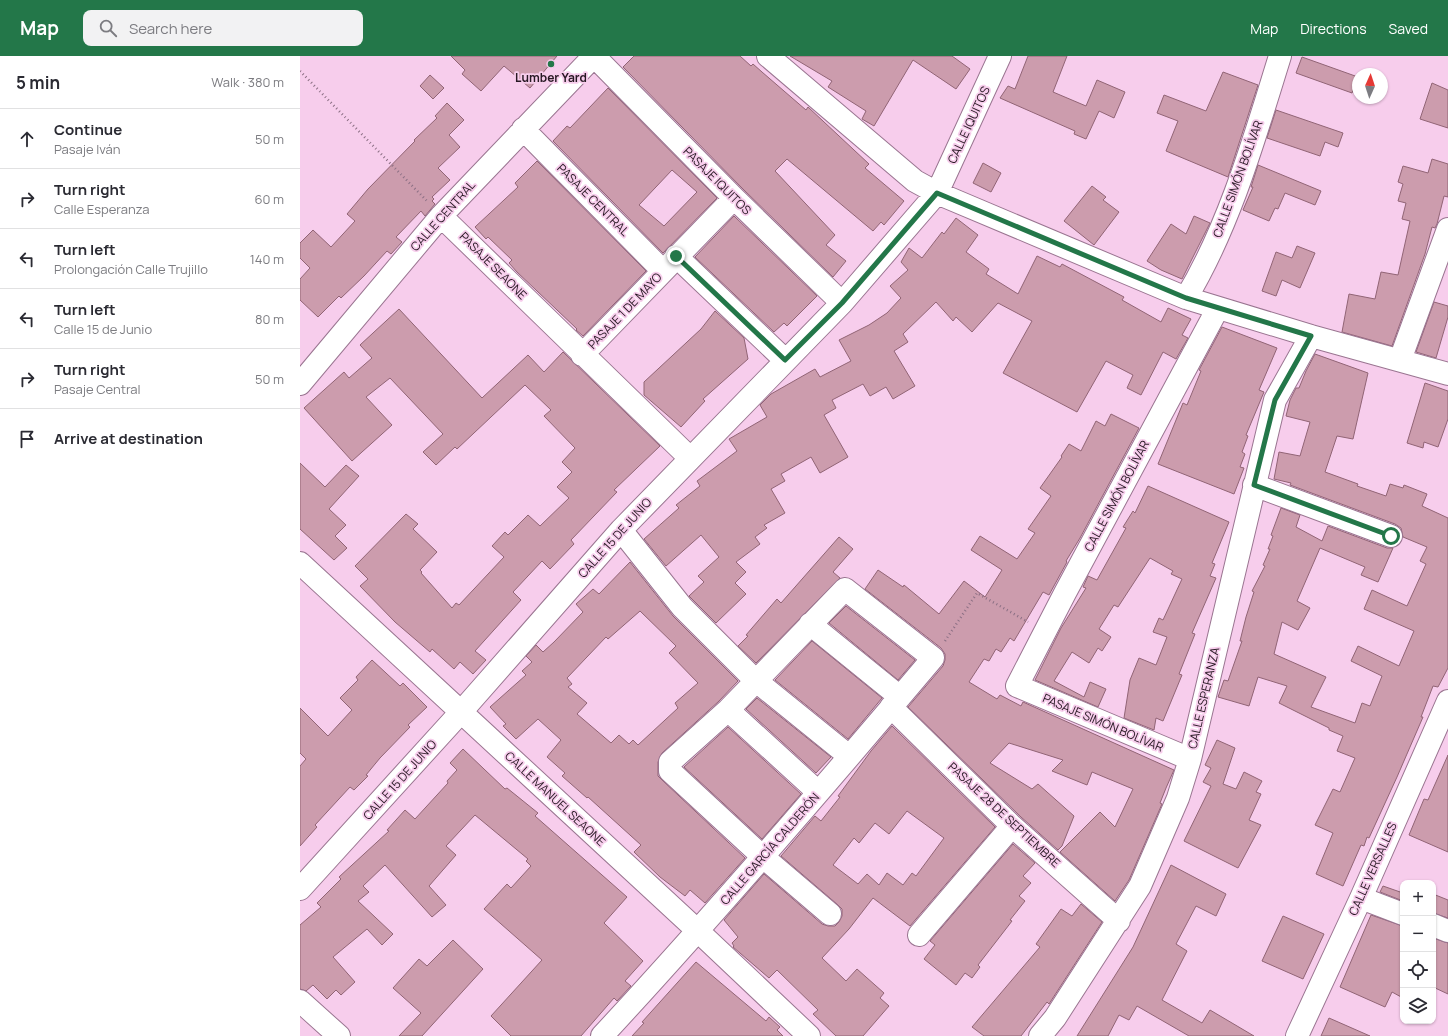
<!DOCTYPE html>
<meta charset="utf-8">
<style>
:root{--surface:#fff;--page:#f2f2f3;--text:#2b2b33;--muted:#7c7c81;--line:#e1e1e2;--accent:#237749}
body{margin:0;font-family:Manrope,sans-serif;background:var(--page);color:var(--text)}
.controls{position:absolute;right:12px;bottom:12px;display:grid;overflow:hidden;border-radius:8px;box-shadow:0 1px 3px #0004}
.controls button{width:36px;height:36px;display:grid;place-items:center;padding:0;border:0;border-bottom:1px solid var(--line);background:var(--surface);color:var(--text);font:20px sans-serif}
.compass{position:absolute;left:1052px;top:12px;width:36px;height:36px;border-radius:50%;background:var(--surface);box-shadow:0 1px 3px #0004;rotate:3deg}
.stop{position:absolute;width:12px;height:12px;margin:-9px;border:3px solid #237749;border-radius:50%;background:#fff}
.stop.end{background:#237749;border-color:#fff;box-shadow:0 1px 4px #0008}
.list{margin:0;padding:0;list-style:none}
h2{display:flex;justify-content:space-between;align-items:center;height:52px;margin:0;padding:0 16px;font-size:17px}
h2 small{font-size:13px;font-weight:400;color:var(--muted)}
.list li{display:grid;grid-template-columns:26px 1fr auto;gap:12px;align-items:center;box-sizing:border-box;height:60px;padding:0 16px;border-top:1px solid var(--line)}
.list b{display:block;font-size:15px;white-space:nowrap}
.list p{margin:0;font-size:13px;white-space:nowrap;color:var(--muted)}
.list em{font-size:13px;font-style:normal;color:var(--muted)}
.icon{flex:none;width:22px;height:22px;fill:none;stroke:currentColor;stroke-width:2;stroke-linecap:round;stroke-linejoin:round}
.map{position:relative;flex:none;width:1148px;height:980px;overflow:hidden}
header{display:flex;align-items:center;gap:24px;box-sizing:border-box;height:56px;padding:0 20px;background:var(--accent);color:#fff}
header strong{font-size:19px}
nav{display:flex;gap:22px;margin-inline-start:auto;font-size:14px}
.search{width:280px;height:36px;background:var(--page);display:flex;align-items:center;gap:10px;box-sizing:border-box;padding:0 14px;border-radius:8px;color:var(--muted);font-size:15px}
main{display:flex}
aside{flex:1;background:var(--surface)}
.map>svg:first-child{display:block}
</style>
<header>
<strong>Map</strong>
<div class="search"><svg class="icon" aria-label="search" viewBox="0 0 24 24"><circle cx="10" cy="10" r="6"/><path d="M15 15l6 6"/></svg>Search here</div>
<nav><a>Map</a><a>Directions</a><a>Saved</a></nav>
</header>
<main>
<aside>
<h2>5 min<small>Walk · 380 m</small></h2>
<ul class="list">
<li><svg class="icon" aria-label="ahead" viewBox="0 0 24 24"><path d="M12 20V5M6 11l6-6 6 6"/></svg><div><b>Continue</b><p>Pasaje Iván</p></div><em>50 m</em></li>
<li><svg class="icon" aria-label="right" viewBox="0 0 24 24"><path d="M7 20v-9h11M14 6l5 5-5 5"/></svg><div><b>Turn right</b><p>Calle Esperanza</p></div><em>60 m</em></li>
<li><svg class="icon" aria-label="left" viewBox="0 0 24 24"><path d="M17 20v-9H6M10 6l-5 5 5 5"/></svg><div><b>Turn left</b><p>Prolongación Calle Trujillo</p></div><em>140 m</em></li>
<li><svg class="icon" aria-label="left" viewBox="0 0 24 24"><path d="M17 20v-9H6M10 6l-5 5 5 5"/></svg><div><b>Turn left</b><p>Calle 15 de Junio</p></div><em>80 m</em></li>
<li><svg class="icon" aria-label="right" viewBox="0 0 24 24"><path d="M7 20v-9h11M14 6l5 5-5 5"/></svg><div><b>Turn right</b><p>Pasaje Central</p></div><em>50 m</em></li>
<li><svg class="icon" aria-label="arrive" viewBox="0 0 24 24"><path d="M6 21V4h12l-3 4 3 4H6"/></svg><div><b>Arrive at destination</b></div></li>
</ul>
</aside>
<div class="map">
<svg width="1148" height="980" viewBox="0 0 1148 980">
<rect width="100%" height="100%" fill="#f7cdec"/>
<path fill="#cc9cad" stroke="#916475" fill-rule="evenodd" d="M151 0H257L230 32 204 10 181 35 162 18 165 14Z
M334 0H440L451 10 453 8 462 16 506 54 508 51 569 108 565 112 604 145 584 169 581 166 573 175 487 103 475 115 535 179 526 189 546 205 533 221 443 133 323 11Z
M490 0H652L670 13 656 33 613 4 574 70 562 63 566 55 528 31 532 25Z
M728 0H767L753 36 786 50 797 24 825 36 814 62 799 55 786 83 774 78 775 75 700 42 708 30 715 33Z
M1002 1 1058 21 1052 37 996 17Z
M923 16 958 29 928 121 866 95 878 65 857 57 864 39 906 55Z
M130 19 144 32 133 43 120 30Z
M1132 27 1148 34V72L1120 63Z
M308 32 417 142 363 197 253 85 267 70 270 72ZM372 114 397 136 364 170 339 149Z
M147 47 164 64 149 79 160 91 138 112 150 124 132 141 134 143 132 145 135 148 125 160 121 155 96 181 102 186 91 198 87 195 64 220 41 242 39 240 18 261 0 244V223L10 212 0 202V187L13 174 31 191 55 165 47 158 68 133 115 85 114 84 137 62 135 60Z
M976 54 1043 77 1038 91 1025 86 1020 100 967 82Z
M1132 103 1148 108V141L1144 140 1137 168 1135 172 1132 171 1125 198 1092 290 1042 276 1049 238 1075 243 1081 216 1098 219 1110 165 1102 163 1106 147 1098 145 1103 128 1098 126 1103 110 1128 117Z
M237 105 346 215 283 280 276 274 277 273 217 216 209 207 212 204 188 181 186 183 175 171 218 131 215 127Z
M683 107 701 117 691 136 673 127Z
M958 109 1021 135 1015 149 985 137 978 153 975 152 969 165 943 154 953 131H951Z
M792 130 806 141 803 144 819 156 794 189 764 165Z
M434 160 517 240 487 270 484 267 474 276 395 201Z
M894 160 910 167 882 223 861 214 847 205 871 168 886 178Z
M656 162 678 179 666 196 689 213 686 218 718 238 737 200 760 211 762 208 824 241 822 244 861 266 868 252 891 263 882 279 888 282 876 303 863 296 841 339 827 332 833 319 806 305 777 356 703 317 732 265 698 247 672 276 656 261 653 265 636 246 603 278 608 286 594 295 615 330 593 343 586 331 570 340 563 328 532 344 536 352 524 359 548 401 520 417 511 401 481 418 485 425 471 433 485 457 464 469 467 472 455 481 460 488 436 506 446 516 435 527 446 538 416 567 389 540 404 526 398 520 419 501 401 479 366 510 344 483 379 452 376 449 400 430 397 425 437 395 429 383 467 361 460 349 471 338 515 313 520 321 551 305 539 284 569 269 587 257 601 242 590 230 608 214 601 206 609 192 622 202 642 176 644 178Z
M997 190 1015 197 1000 232 982 224 976 240 962 235 976 196 992 202Z
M1134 246 1148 250V261L1136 302 1116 296Z
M99 253 182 342 228 299 244 316 263 296 360 390 314 434 317 436 271 484 274 488 250 513 242 505 213 536 221 544 175 595 186 604 173 618 160 606 154 613 132 593 130 596 95 566 60 530 68 523 55 510 106 458 118 468 113 473 137 496 120 514 122 516 121 517 152 552 156 547 159 549 204 501 192 490 205 476 208 479 228 459 240 470 269 442 257 431 272 416 262 406 275 392 244 360 251 354 225 329 157 393 155 391 136 409 123 396 143 378 90 322 66 341 92 369 52 405 4 352 44 316 49 322 72 302 60 289Z
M415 255 444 282 448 303 403 343 405 345 381 371 344 339V326L401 273Z
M922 271 977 292 959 334 964 336 946 379 948 380 942 396 945 398 940 411 944 412 934 438 858 408 883 347 887 349 901 315 899 314Z
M1015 298 1068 317 1053 383 1037 380 1025 416 1058 428 1057 430 1086 440 1090 428 1103 432 1104 429 1127 438 1122 450 1148 462V612L1138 631 1133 630 1121 661H1123L1097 721 1069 782 1067 781 1064 790 1061 789 1043 830 1016 818 1033 777 1015 769 1033 733 1040 736 1055 702 1037 695 1043 680 1029 674V672L979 647 987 630 958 621 949 650 918 641 924 624 928 625 942 585H940L946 561 954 536 952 535 965 510 963 509 970 493H968L973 480 971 479 981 452 1000 459 996 471 1022 485 1028 470 1087 492H1093L1078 526 1061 519 1065 511 1020 492 997 545 1010 552 998 574 982 566 974 598 1026 621 1011 651 1055 667 1062 647 1070 650 1082 620 1051 605 1058 590 1099 610 1114 575 1064 553 1072 534 1107 550 1126 508 1120 505 1127 491 1103 481 1101 472 1095 468 990 429 991 427 974 423 979 396 1000 400 1010 366 986 360 990 344 996 332H999L1006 315Z
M1125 327 1148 335V363L1138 391 1124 386 1123 392 1107 387Z
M811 358 839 372 780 482 766 505 767 506 749 539 743 536 714 585 710 582 701 596 696 593 689 605 684 603 669 626 697 643 700 639 721 650 723 646 874 714 866 732 860 747 862 748 829 824 815 845 760 796 800 756 815 771 833 733 792 716 787 729 752 715 763 704 709 687 690 707 732 733 738 728 774 760 762 790 758 794 721 761 608 651 643 610 645 604V598L641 592 565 533 578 514 603 531 604 529 639 558 664 525 685 541 702 514 671 494 680 480 717 503 735 477 728 473 751 440 740 432 762 401 761 400 769 388 781 395 796 365 805 370Z
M0 407 25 431 46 409 59 420 29 453 46 469 35 480 47 492 34 504 0 473Z
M848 430 929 466 912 507 915 508 910 520 916 522 892 577 895 578 879 618 882 619 863 665 856 662 854 674 824 662 830 624 839 602 856 609 867 581 853 576 859 562 863 564 882 523 871 518 873 515 850 502 818 551 814 549 799 573 811 581 802 595 798 592 789 607 772 596 754 625 784 641 790 626 806 633 798 651 735 624 761 572 786 532 783 531 788 520 797 524 826 472 823 471 833 455 835 457Z
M539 481 553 493 533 516 540 522 456 607 438 590 448 580 446 579 477 543 481 547Z
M330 506 373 560 438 625 419 645 362 697 358 706V720L362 724 445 802 405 847 390 834 385 840 360 821 334 796 341 789 288 741 287 742 262 720 265 717 247 701 261 684 238 663 216 683 203 670 206 668 190 651 226 619 222 615 232 606 226 600 236 589 243 596 254 586 283 556 276 548 293 533 299 538ZM340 555 376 590 369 597 398 627 375 647 378 652 338 689 333 684 329 688 319 679 311 687 277 658 287 647 268 631 272 628 267 622 306 581 308 583Z
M546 550 615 604 598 624 529 567Z
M512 585 582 642 548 683 475 624Z
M72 604 100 630 103 627 127 651 108 669 110 671 80 702 66 719 68 720 54 734 50 731 15 769 17 771 0 790V710L6 703 0 697V652L28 680 52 654 40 642 58 624 56 621Z
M457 642 531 701 516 717 446 653Z
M592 670 695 771 610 870 573 842 549 873 522 902 546 925 557 913 584 937 580 942 589 950 563 980H536L513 958 518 954 477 914 469 922 433 891 434 890 432 887 438 881 424 864 464 818 522 868 528 870H535L539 866 542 860V853L538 849 481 800 515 760 521 765 540 741 538 740 571 695ZM607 755 644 782 616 820 612 817 603 829 587 817 579 829 567 818 558 828 533 809 554 782 559 787 575 767 589 778Z
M428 671 501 738 462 783 384 711Z
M917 684 935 692 923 728 936 733 944 716 962 725 956 736 961 738 949 764 961 769 938 812 884 785 911 730 903 726 911 712 905 709Z
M163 693 205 733 207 732 238 757 235 760 327 841 304 867 343 905 325 925 331 930 317 945 314 942 281 980H211L191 960 242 904 184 853 207 828 211 832 231 810 226 805 228 803 175 759 146 790 156 799 129 830 146 849 132 861 85 809 63 830 69 836 58 845 93 878 82 889 67 873 33 901 55 926 41 939 36 934 27 943 13 929 6 935 0 933V869L21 851 17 847 41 823 39 821 89 775 87 774 105 754 115 763 148 727 147 725 157 714 150 707Z
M1148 699V796L1109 779 1124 743 1128 744Z
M713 788 735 807 723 820 731 827 719 840 725 845 710 864 712 865 678 909 680 911 672 922 665 917 656 929 624 903 635 889 630 885Z
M871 809 926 838 916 860 896 850 876 888 887 895 862 944 902 967 910 954 954 980H889L837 950 829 964 819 959 808 980H777L833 891Z
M1083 830 1103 837V845L1080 836Z
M1133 838 1148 844V862L1133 857Z
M781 848 802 866 749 948 747 946 721 980H684L672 971 740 891 736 888 761 853 772 860Z
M1071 859 1103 870V942L1092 936 1085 951 1040 931Z
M983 860 1024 878 1003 923 962 905Z
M1133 882 1148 887V938L1133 931Z
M153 884 183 913 122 980H99L121 957 93 932 119 903 127 910Z
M396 906 466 965 469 961 480 971 477 974 483 980H332L344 967 342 966Z
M1029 962 1070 980H1021Z"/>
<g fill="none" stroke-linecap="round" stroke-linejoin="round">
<g stroke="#9a7591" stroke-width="24">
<path id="minor" d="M294 0 434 142 542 247
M468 0 615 125 637 137 886 242 1011 280 1148 318
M223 73 363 215
M141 160 390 402
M376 200 485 304
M886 242C930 169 955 80 980 0
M282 299 434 142
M1100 304 1148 173
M0 328 141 160 294 0
M954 429 1091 480
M321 474 382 551 455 624 549 700
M0 507 399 876 509 980
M510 568 600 641
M591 651 712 770 819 865
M428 654 518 736
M890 703 717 630 765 537 918 252
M0 833 161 656 321 474 542 247 637 137 700 0
M1061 842 1103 858
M1133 869 1148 875
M619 879 712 770
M0 945 39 980
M302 980C416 857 525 730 633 602L545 533 428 654 370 706V715L463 801 530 858
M740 980 755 962 840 830 878 742 890 703 975 344 1011 280
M997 980 1061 842 1148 645"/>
</g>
<path stroke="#8b6f84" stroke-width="2.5" stroke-dasharray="1 3" stroke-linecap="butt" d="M0 15 127 145
M645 585 677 537 728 566"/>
<use href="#minor" stroke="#fff" stroke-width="22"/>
</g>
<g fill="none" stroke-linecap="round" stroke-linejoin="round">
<path stroke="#237749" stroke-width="5" d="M376 200 485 304 542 247 637 137 886 242 1011 280 975 344 954 429 1091 480"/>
</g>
<circle fill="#237749" stroke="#f7cdec" stroke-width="1.5" cx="251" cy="8" r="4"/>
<g text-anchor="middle" stroke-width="3.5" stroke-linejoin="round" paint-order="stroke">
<g font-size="12" font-weight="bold" fill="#271823" stroke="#f7cdec">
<text x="251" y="26">Lumber Yard</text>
</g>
<g font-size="12" fill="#271823" stroke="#f7cdec">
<text transform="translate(669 69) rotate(-65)" y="4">CALLE IQUITOS</text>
<text transform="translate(938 123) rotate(-70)" y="4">CALLE SIMÓN BOLÍVAR</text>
<text transform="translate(417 125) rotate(45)" y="4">PASAJE IQUITOS</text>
<text transform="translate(293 144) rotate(45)" y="4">PASAJE CENTRAL</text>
<text transform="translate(143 160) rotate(-48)" y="4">CALLE CENTRAL</text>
<text transform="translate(193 210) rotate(45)" y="4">PASAJE SEAONE</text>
<text transform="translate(325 255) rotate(-46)" y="4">PASAJE 1 DE MAYO</text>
<text transform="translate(817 440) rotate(-62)" y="4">CALLE SIMÓN BOLÍVAR</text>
<text transform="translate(315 482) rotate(-48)" y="4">CALLE 15 DE JUNIO</text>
<text transform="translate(904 642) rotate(-77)" y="4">CALLE ESPERANZA</text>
<text transform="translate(803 667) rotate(23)" y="4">PASAJE SIMÓN BOLÍVAR</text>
<text transform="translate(100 724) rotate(-48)" y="4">CALLE 15 DE JUNIO</text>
<text transform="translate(255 743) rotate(43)" y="4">CALLE MANUEL SEAONE</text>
<text transform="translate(704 759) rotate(43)" y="4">PASAJE 28 DE SEPTIEMBRE</text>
<text transform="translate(470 793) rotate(-49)" y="4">CALLE GARCÍA CALDERÓN</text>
<text transform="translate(1073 813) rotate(-66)" y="4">CALLE VERSALLES</text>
</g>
</g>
</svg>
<div class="controls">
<button>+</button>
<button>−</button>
<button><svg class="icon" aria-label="locate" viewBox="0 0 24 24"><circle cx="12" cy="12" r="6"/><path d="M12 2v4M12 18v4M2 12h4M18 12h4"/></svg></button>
<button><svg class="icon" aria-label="layers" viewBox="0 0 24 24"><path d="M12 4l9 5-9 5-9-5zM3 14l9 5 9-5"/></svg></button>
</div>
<svg class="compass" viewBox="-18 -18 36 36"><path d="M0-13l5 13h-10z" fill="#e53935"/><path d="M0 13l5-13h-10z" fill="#7c7c81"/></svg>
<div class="stop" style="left:1091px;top:480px"></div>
<div class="stop end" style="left:376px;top:200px"></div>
</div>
</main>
